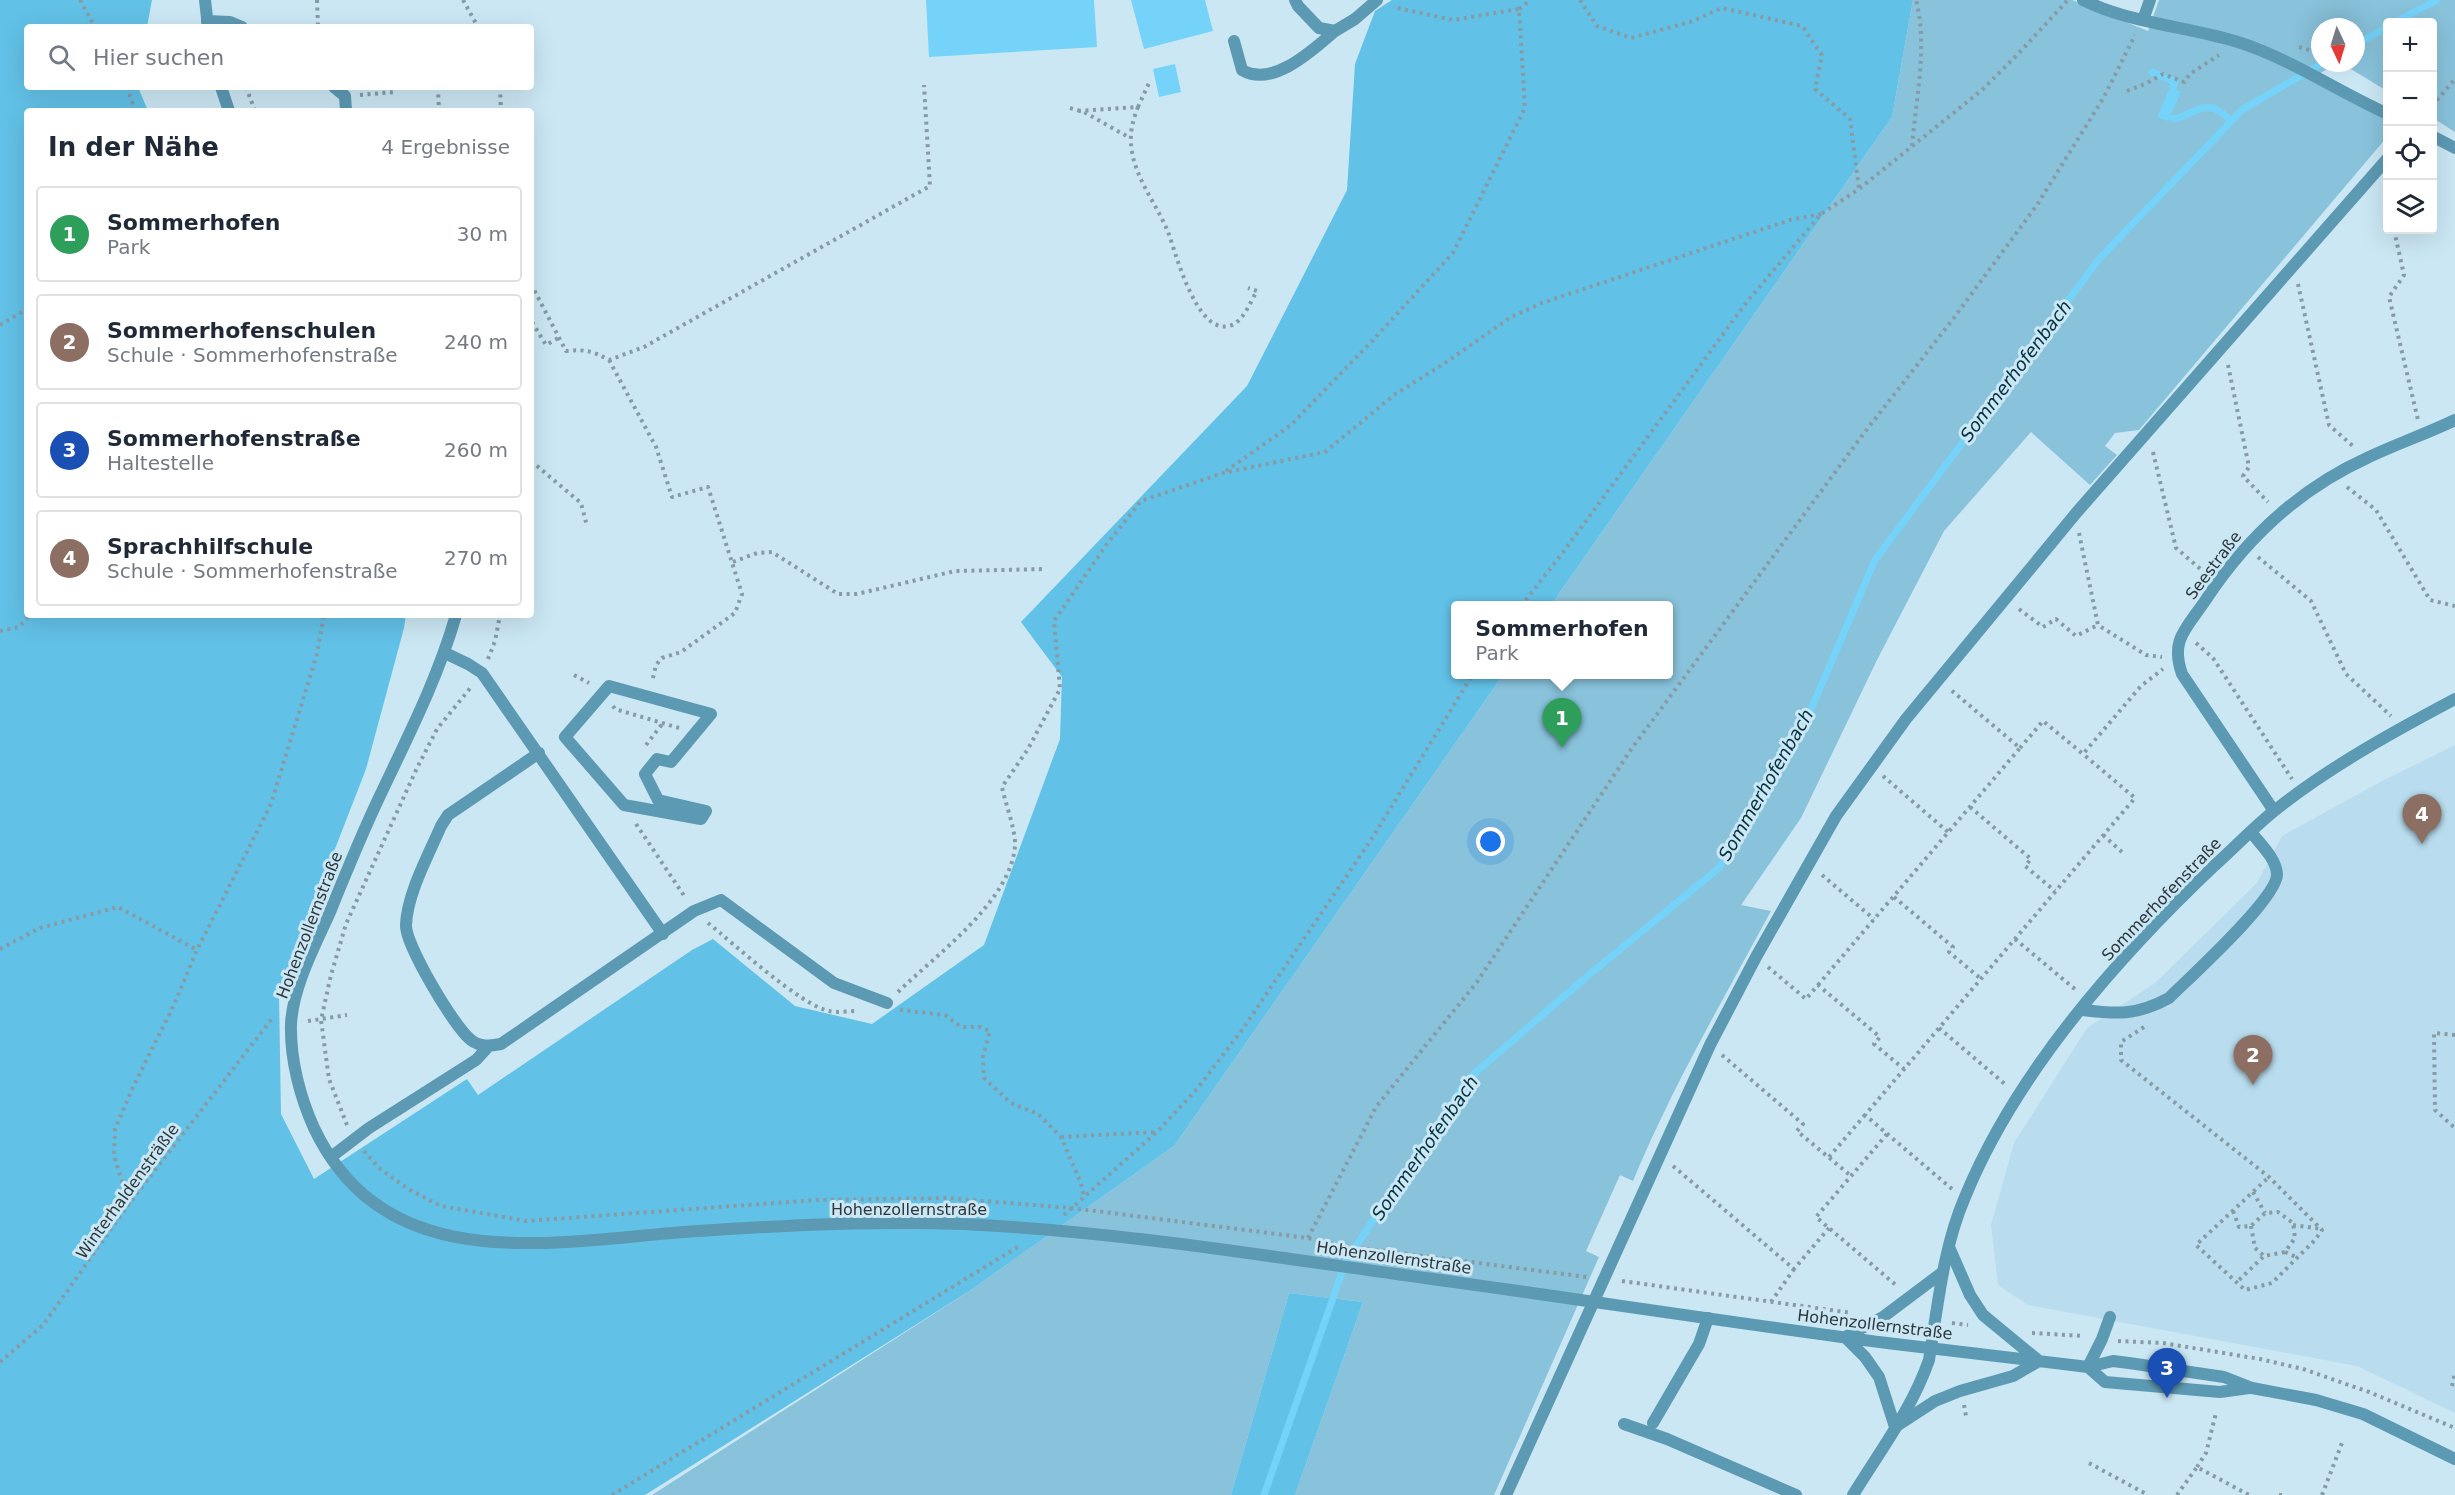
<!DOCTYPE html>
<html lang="de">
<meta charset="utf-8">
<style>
:root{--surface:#fff;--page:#f2f2f3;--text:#1f2937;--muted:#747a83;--line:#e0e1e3;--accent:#b45309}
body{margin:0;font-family:"DejaVu Sans",sans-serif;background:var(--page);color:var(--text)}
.controls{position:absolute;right:18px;top:18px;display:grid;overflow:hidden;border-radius:6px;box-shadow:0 6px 24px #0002}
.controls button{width:54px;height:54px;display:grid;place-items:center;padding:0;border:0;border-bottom:2px solid var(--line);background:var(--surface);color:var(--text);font:30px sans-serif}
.compass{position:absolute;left:2311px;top:18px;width:54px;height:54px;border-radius:50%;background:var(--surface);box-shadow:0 6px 24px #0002;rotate:176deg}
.you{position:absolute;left:1491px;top:842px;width:21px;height:21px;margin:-15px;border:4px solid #fff;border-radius:50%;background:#1a73e8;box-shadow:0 0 0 9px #1a73e833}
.badge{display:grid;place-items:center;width:39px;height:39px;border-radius:50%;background:var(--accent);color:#fff;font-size:20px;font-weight:700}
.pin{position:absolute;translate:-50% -50px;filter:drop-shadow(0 2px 3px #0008)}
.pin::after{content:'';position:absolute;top:32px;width:21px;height:18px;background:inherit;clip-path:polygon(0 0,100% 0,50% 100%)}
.popup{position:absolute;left:1451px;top:601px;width:222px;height:78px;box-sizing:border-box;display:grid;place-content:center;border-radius:6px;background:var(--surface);filter:drop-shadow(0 2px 4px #0005);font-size:20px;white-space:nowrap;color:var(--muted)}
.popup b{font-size:22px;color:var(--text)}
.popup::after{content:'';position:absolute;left:50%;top:100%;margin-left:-12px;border:12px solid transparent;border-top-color:var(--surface)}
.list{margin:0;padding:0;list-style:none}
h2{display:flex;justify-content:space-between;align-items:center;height:78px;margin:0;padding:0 24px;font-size:26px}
h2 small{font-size:20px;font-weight:400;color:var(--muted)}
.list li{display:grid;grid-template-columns:39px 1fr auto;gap:18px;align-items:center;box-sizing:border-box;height:96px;margin:0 12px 12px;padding:0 12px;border:2px solid var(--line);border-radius:6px}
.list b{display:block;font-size:22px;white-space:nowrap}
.list p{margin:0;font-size:20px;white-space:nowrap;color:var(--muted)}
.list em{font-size:20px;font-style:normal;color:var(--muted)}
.icon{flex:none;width:33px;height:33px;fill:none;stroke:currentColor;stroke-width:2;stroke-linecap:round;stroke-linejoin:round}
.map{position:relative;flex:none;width:2455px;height:1495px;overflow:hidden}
.search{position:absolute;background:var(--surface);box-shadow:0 6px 24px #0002;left:24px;top:24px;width:510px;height:66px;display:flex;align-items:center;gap:15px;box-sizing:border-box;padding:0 21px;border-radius:6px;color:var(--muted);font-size:22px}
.panel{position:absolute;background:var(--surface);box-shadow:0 6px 24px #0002;left:24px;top:108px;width:510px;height:510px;border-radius:6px}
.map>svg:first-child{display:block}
</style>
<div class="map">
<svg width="2455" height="1495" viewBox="0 0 2455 1495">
<rect width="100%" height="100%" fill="#cbe7f4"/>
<path fill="#b9ddee" d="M2455 745V1413L2357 1366 2028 1305 1998 1285 1991 1225 2014 1143 2087 1028 2155 983 2257 883 2282 836 2382 781Z"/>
<path fill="#88c2db" d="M1913 0H2072L2148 31 2159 0H2455V132L2433 118 2432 22H2388L2387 91 2341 63H2356V27H2320V63H2338L2310 79 2387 119V137L2139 430 2115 433 2105 446 2117 455 2090 485 2031 432 1944 531 1878 658 1801 818 1741 905 1771 911C1723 1000 1672 1087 1633 1181L1620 1175 1586 1251 1599 1257 1494 1495H1295L1363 1302 1289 1293 1231 1495H652L971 1290 1174 1146 1503 675 1668 674V606L1551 605 1892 117Z"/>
<path fill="#62c1e7" d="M0 0H152L147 27H27V87H138L148 111H27V615H406L404 628 366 769 279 993 281 1114 314 1179 467 1079 478 1095 692 950 713 939 795 1006 872 1024 984 945 1060 739 1062 677 1021 622 1247 386 1347 190 1355 64 1375 11 1392 0H1913L1892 117 1551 605 1456 606V674L1503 675 1174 1146 971 1290 645 1495H0Z
M1289 1293 1363 1302 1295 1495H1231Z"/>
<path fill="#75d3fa" d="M926 0H1094L1097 47 929 57Z
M1131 0H1205L1213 31 1144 49Z
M1175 64 1181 92 1159 97 1153 69Z
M2170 87 2181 92 2168 121 2157 117Z"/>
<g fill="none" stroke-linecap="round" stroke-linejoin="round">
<path stroke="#75d3fa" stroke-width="7" d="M2395 22 2437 0
M2356 44 2388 27
M2152 72 2175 82 2173 88
M2173 118 2176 119C2199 110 2211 97 2231 122
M1264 1495 1346 1261 1468 1079 1584 979 1719 868 1803 728 1875 560 2099 259 2243 109 2323 63"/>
<path stroke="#879ba5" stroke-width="4" stroke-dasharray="3 4.5" stroke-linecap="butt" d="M80 0 95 27
M317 0 318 27
M463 0 478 27
M1580 0 1597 26 1631 38 1690 22 1722 8 1802 26 1822 55 1815 89 1850 119 1859 189
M1519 9 1531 0
M2299 47 2319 53 2315 60
M127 87 135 111
M246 87 255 111
M438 87 439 111
M500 87 501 111
M2127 91 2145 84 2163 74 2184 82 2190 74 2219 55
M360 95 395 92V87
M2432 106 2455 79
M1138 107 1149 83
M1070 108 1084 112 1130 138
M1078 111 1138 107C1132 122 1129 136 1132 152 1137 181 1157 205 1168 232 1176 253 1196 334 1229 326 1243 323 1250 302 1257 291L1248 288
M1912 146C1916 99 1928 46 1916 0
M2394 230 2404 275 2389 297 2418 420
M531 284 566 351C584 349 593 351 609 360L644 347 930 186 924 85
M2298 284 2329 425 2354 447
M532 322 546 345 558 338
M0 325 27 309
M609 360 656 447 672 497 708 487 742 594 735 613 681 652 662 658 656 665 652 682
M2228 365 2249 467 2243 476 2268 502
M2153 452 2176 548 2205 573
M531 461 581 503 587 526
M1226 471 1291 425 1373 340 1453 253 1525 108 1519 9 1453 20 1393 7
M2347 487 2376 510 2430 600 2455 606
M2079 533 2098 625 2146 655 2162 657
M2258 557 2311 601 2346 674 2391 716
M733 562 757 553 772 552 838 594H857L955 571 1046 569
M1521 606 1564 551 1746 303 1821 214 1859 189 1982 90 2017 55 2067 1
M2019 609 2043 627 2056 619 2076 636 2098 625
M0 631 19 627 30 615
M2196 643 2213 658 2292 779
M488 659 495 641 500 615
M574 675 589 683
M613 706 615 709 679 728
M646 745 663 723
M2020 748 2043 721 2083 754 2141 686 2163 669
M1883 776 1948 832
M1970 807 2031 859 2025 866 2055 891
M636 824 685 897
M2103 835 2122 852
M1822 875 1874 919
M1894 897 1953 947 1949 952 1981 979
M708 923C733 943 800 1005 829 1011 837 1013 848 1011 857 1011
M2015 939 2076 990
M0 949 40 928 118 907 197 950
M1768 967 1806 999 1818 985 1880 1037 1874 1044 1904 1069
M1818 985 2020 748 1951 690
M898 992C936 955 1011 901 1015 846 1016 830 1005 803 1002 787L1028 749 1060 689 1054 621 1107 544 1141 501 1223 473 1325 452 1394 395 1442 365 1511 317 1542 303 1790 220 1821 214
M900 1010 945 1015 961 1027H980L990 1031 983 1056 984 1078 1011 1103 1038 1114 1061 1137 1081 1183 1084 1198
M308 1021 347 1015
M2144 1027 2121 1042V1060L2269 1177 2322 1230 2315 1240 2272 1283 2245 1290 2196 1245 2269 1177
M1939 1028 2006 1085
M2455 1035 2434 1033 2435 1110 2455 1128
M1722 1055 1803 1124 1797 1131 1851 1176
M347 1125 329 1079 321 1020 331 975 346 924 417 768 437 729 472 686
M1887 1134 1816 1217 1897 1286
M1061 1137 1156 1132
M364 1151 379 1168 408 1189 441 1206 526 1221 816 1200 947 1198 1072 1208 1308 1238 1338 1245 1587 1277
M1829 1157 1865 1115
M1673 1166 1794 1269 1829 1228
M1952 1189 1865 1115 2135 798 2083 754
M2253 1192 2265 1213
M129 1204 114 1156 115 1129 134 1085 173 1007 197 950 271 804 317 654 324 615
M2233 1211 2239 1227 2251 1226 2265 1213 2278 1212 2293 1223 2295 1238 2285 1252 2264 1256 2237 1282
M1064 1215 1158 1131 1197 1089 1242 1030 1371 840 1473 674
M2293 1225 2322 1229
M2251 1226 2255 1248 2264 1256
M1308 1238 1376 1107 1477 982 1630 751 1861 437 1953 319 2037 205 2104 97 2135 35
M2285 1252 2298 1258
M1622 1281 1852 1313
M1771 1302 1794 1269
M1952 1323 1968 1325
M2032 1333 2084 1336
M2118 1341 2163 1343 2260 1359 2303 1369 2369 1392 2455 1428
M0 1362 43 1325 129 1204 274 1016
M2452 1386 2455 1373
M1964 1405 1966 1416
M2089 1463 2148 1495
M2197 1467 2206 1453 2216 1413
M612 1495 1021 1245
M2177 1495 2197 1467 2249 1495
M2279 1495H2284
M2322 1495 2342 1443"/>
<path stroke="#5c99b3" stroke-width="12" d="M1295 0 1298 6 1319 28 1335 31 1355 19 1377 0
M2083 0C2132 24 2187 26 2238 42 2289 58 2339 92 2388 114
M2143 20 2150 0
M207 21 230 22 242 27
M1234 41 1242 70C1273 88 1313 50 1335 31
M334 87 345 96 346 111
M2432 136 2455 148
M445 653 468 664 482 673 663 934
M539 753 448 815 441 826C429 854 407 894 406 925 405 944 454 1027 471 1040 480 1047 490 1046 501 1044L694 911 721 900 834 983 887 1003
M2082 1010C2117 1014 2136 1016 2169 998 2189 978 2278 898 2277 874 2276 858 2260 844 2251 832
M331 1157 369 1128 476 1060 488 1047
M2088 1367 2102 1339 2110 1317
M1653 1423 1699 1344 1708 1318
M1624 1424 1667 1439 1796 1495
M1506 1495 1710 1045 1756 957 1836 816 1906 719 2077 512 2388 158"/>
<path stroke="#5c99b3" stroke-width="12" d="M609 686 711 714 671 762 657 759 645 774 658 800 706 811 701 819 624 805 565 737Z"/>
<path stroke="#5c99b3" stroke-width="12" d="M2274 811 2182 674C2170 640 2186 629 2205 601 2245 540 2299 489 2367 458 2396 444 2426 434 2455 420
M1853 1495C1880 1451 1912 1409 1929 1360 1938 1305 1943 1248 1965 1197 2016 1072 2117 958 2214 866 2234 848 2253 828 2274 811 2329 767 2393 732 2455 699"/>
<path stroke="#5c99b3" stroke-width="12" d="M205 0 208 27
M221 87 229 111
M456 615C437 681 406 740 377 802 360 838 345 875 330 912 315 946 293 986 291 1024 290 1059 300 1097 314 1128 388 1284 563 1239 699 1231 787 1225 875 1221 962 1224 1117 1231 1272 1257 1425 1278 1579 1299 1733 1323 1887 1343 1954 1351 2021 1359 2088 1367L2113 1361 2129 1363 2224 1377 2252 1388 2316 1400 2363 1414 2455 1459
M1949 1247 1970 1295 1983 1315 2039 1361
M1845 1337 1865 1357 1879 1377 1895 1427 1935 1401 1960 1391 2013 1376 2039 1361
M1845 1337 1883 1317 1943 1272
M2088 1367 2105 1382 2220 1392 2249 1388"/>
</g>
<g text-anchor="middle" stroke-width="6" stroke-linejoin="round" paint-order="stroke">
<g font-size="16" fill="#2b363c" stroke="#cbe7f4">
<text transform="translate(2213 565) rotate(-53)" y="6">Seestraße</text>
<text transform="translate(2161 899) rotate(-46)" y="6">Sommerhofenstraße</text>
<text transform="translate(309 925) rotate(-69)" y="6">Hohenzollernstraße</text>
<text transform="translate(127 1191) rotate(-54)" y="6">Winterhaldensträßle</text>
<text x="909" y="1215">Hohenzollernstraße</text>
<text transform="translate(1394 1257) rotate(8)" y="6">Hohenzollernstraße</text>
<text transform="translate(1875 1324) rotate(7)" y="6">Hohenzollernstraße</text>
</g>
<g font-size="18" font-style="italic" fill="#033040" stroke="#cbe7f4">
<text transform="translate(2016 371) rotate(-53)" y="6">Sommerhofenbach</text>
<text transform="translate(1766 785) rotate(-60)" y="6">Sommerhofenbach</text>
<text transform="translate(1425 1148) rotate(-55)" y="6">Sommerhofenbach</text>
</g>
</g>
</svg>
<div class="controls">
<button>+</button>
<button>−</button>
<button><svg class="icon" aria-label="locate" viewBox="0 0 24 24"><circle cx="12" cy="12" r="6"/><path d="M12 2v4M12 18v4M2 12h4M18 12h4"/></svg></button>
<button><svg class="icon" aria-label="layers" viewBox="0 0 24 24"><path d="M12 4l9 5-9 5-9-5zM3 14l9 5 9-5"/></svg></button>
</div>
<svg class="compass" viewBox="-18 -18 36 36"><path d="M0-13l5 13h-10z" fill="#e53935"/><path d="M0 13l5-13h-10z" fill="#747a83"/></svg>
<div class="you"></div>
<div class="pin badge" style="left:1562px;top:748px;background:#2e9e5b">1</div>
<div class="popup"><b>Sommerhofen</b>Park</div>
<div class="pin badge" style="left:2253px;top:1085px;background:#8d6e63">2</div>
<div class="pin badge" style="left:2167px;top:1398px;background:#1a4fb4">3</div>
<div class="pin badge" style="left:2422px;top:844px;background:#8d6e63">4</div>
<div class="search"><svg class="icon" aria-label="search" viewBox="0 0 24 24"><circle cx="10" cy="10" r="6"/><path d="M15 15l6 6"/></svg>Hier suchen</div>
<section class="panel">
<h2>In der Nähe<small>4 Ergebnisse</small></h2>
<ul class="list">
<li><span class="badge" style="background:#2e9e5b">1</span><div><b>Sommerhofen</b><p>Park</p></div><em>30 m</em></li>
<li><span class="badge" style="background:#8d6e63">2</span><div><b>Sommerhofenschulen</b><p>Schule · Sommerhofenstraße</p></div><em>240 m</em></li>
<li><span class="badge" style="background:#1a4fb4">3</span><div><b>Sommerhofenstraße</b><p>Haltestelle</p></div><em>260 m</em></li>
<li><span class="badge" style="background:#8d6e63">4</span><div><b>Sprachhilfschule</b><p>Schule · Sommerhofenstraße</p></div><em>270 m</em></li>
</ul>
</section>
</div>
